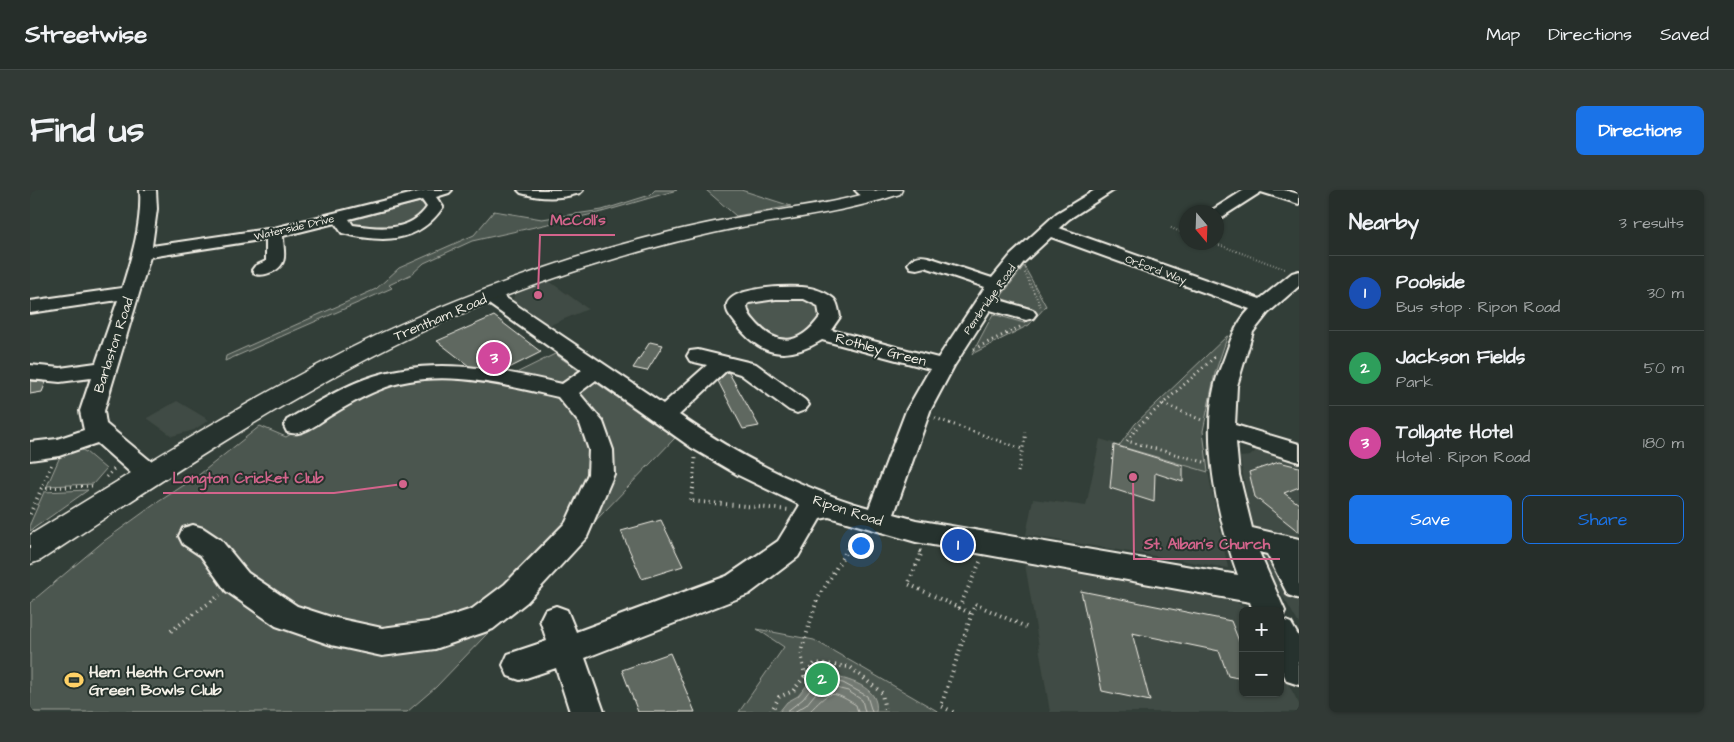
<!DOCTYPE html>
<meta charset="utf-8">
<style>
:root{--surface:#262e2a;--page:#323a36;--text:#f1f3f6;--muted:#a4a8a8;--line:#424a47;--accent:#1a73e8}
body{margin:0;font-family:"Architects Daughter",sans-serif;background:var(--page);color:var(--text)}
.controls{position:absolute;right:15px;bottom:15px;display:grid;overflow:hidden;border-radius:8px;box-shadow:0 1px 4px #0004}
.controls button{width:45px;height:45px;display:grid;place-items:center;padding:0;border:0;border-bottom:1px solid var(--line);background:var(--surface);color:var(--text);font:25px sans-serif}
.compass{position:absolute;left:1149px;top:15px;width:45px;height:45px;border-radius:50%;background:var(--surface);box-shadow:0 1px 4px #0004;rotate:161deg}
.you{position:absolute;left:830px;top:355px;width:18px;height:18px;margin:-12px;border:4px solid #fff;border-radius:50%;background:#1a73e8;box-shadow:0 0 0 8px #1a73e833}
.badge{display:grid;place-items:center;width:32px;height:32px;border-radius:50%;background:var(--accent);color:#fff;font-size:16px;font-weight:700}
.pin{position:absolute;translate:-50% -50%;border:2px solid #fff;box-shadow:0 1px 5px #0006}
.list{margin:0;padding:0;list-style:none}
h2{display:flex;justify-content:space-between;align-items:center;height:65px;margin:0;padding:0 20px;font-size:21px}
h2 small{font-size:16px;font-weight:400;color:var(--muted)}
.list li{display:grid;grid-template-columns:32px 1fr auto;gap:15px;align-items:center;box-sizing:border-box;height:75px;padding:0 20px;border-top:1px solid var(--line)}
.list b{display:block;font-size:19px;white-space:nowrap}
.list p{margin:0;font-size:16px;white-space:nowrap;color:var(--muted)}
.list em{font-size:16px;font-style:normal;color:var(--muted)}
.actions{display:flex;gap:10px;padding:15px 20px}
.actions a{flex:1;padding:11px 0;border:1px solid var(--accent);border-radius:8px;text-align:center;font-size:18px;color:var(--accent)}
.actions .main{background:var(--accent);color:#fff}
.map{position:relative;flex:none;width:1269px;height:522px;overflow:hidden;border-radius:8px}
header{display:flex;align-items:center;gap:30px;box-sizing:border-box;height:70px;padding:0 25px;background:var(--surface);border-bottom:1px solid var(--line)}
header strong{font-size:24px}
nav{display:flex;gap:28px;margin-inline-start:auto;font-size:18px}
.intro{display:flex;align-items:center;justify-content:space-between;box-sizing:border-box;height:120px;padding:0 30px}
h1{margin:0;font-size:35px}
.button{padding:12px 22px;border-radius:8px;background:var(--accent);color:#fff;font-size:18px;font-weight:700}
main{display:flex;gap:30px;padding:0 30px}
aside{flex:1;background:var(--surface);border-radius:8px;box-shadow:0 1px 4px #0004}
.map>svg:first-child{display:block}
</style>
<header>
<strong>Streetwise</strong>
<nav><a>Map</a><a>Directions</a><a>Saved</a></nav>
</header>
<div class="intro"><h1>Find us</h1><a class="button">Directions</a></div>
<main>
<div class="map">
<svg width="1269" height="522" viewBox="0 0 1269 522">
<rect width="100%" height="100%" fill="#323e38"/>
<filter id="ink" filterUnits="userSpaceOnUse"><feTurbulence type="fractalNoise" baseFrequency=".02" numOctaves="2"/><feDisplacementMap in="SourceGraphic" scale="10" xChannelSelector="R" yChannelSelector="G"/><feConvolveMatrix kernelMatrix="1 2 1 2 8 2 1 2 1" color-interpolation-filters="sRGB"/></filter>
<g filter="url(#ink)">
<path fill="#404b44" d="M519 91 558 119 513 138 482 113 485 104Z
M147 211 179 230 164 240 142 246 117 228Z
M1070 249 1178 282 1198 378 996 345 1003 309 1056 316Z
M1228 259 1269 271V434L1226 361 1210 267 1220 266Z
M994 368 1201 407 1218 421H1213V503H1250V478L1269 514V522H1020Z"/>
<path fill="#4c564f" stroke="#a0a49c" d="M625 0H647L572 22 442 51 394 73 382 84 359 95 362 98 195 171 196 166 346 99 369 78 444 45 464 21 512 29 572 20 620 5Z
M676 0H711L761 16 706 26Z
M390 12 395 15 396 18C377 44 352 38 324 37L322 30Z
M994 76 1016 116 999 135 942 164 963 124 994 133 1004 119 970 108Z
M765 105 794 113 797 127 774 150 736 151 710 115 715 110Z
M1198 145 1185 183 1173 241 1178 282 1089 256 1105 234Z
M525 164 645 248 406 497 377 522H0V413L74 351 125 314 165 288 230 236 256 247 339 199 365 190 417 187 468 192Z
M50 259 56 262 76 279 63 294 17 296 32 262Z
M58 300 0 341V334L14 302Z
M727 439 784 450 909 522H709L754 457Z"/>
<path fill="#727972" stroke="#a6a9a1" d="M798 485C816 489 851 496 846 522H749L757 512 768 506 783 488Z"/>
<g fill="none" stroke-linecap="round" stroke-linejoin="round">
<path stroke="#c0c1b9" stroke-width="1" d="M756 522 773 509 784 495 792 490 813 493 837 506 842 522
M764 522 776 515 790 498 798 496 818 501 832 510 835 522
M779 522C800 502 798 498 826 515L828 522"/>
</g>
<path fill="#5f6861" stroke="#f4f1e8" d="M464 126 511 162 475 180 468 179 461 173 454 177 439 176 407 151Z
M620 152 633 155 617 181 603 178Z
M697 182 699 183 729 236 713 239 688 191Z
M0 191 16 192 12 202 0 204Z
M1084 255 1153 276V292L1125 283 1124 312 1080 298Z
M1249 272 1269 277V297L1254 303 1269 314V342L1225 307 1219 282Z
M631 330 653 376 612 389 591 341Z
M1051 401 1201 431 1213 461V489L1198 486 1189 461 1102 443 1120 511 1072 501Z
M640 463 665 522H608L592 480Z"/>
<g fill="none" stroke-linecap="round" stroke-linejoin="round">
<g stroke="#f4f1e8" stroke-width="4">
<path id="minor" d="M110 0H126L127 19 122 56 244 38 396 0H422L419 3 406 7 413 17C388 54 352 53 312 43L305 33 253 46C253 61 259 73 244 81 237 84 232 86 225 84L222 80 225 76 236 71V49L120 67 74 221 76 234 129 278 133 285 129 292 120 294 111 292 67 253 29 266 0 270V252L27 249 54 240 50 221 61 188 30 192 0 189V175L30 178 66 173 88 110 0 123V111L92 98C102 66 112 34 110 0ZM392 10 397 17C380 42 351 39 323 35L319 29Z
M488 0H553L550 3C529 9 512 9 491 3Z
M825 0H844L852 6 849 9C841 11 831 7 825 0Z
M1065 0H1084L1039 29 1029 38 1230 109 1262 83 1269 81V96L1238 123 1223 142 1207 196 1205 235 1269 254V272L1206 252 1209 285 1222 338 1269 349V409L1258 405 1237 364 1229 362 1255 421 1251 429 1261 433 1269 447V495L1257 491 1250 477V421H1223L1220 412 886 352 799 327 790 329 768 367 719 404 555 468 574 522H540L526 478 490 490 478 486 473 475 478 464 517 451 510 430 515 420 526 416 537 420 546 442 697 386 748 351 770 315 708 285 662 258 566 190 549 203 573 232 583 260 584 284 557 347 497 412 463 439 452 443 405 459 352 466 301 455 246 436 196 401 171 366 153 354 149 346 153 338 163 335 173 338 191 350 218 383 267 416 301 427 352 438 405 431 442 419 475 394 536 332 558 284 559 260 550 234 528 207C472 194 404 176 349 200 331 207 315 217 298 227 289 233 279 241 268 243 265 244 261 243 257 242L254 236 257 230C283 215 308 199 335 189 400 165 467 179 532 194L552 180 453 110 450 106 453 102 460 100 467 102 633 214 677 175 660 171 657 166 660 161 668 160 726 174 775 210 779 215 775 220 767 223 759 220 710 184 697 180 649 225C707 265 771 299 839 318L876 221 900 179 792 150C757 171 731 167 706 134 702 128 695 122 697 114 703 96 764 95 780 98 787 99 799 104 804 109 808 113 809 122 810 127L801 140 908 168 955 97 895 77 887 79 881 78 878 74C884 66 889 65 898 67L962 88 981 65 1027 23ZM1021 47 1220 119C1205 134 1201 150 1194 169 1191 177 1187 185 1185 194 1171 251 1188 330 1208 385L886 330 864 324 900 221 924 176 960 120 996 130 1003 128 1006 124 1003 120 966 109 993 73ZM746 109H774L788 116 790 127C772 152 751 159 728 135 723 129 717 124 717 115L719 113Z
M1214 0H1254L1269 4V14L1231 2 1192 27 1186 29V22H1179Z"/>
</g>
<g stroke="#f4f1e8" stroke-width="3">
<path id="major" d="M848 0H872L870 4C820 21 769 27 717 36 664 46 612 60 561 76 501 95 441 118 385 145 254 208 133 290 11 370L0 374V345C121 271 242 193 371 134 427 109 486 87 545 68 601 51 658 36 716 26 760 18 805 14 848 0Z"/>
</g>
<path stroke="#f4f1e8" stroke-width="2" stroke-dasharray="0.5 2.5" stroke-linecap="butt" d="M1141 38 1156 44
M1181 52 1255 79
M995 83 1011 117"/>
<path stroke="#f4f1e8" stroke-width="3" stroke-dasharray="1 4" stroke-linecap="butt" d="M944 159 990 137
M1133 214 1174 231
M905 228 992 259
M1174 272 1097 251 1108 236 1186 166
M988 282 997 238
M76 287 85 278
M11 298 63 296
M11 299 22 274
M663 299 665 268"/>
<path stroke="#f4f1e8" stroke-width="4" stroke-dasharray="1 4.5" stroke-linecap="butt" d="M11 298H20
M663 298 660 311 759 320
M0 324 12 298
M890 361 892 362 878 394 942 424
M929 418 951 370
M141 441 190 405
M775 486 771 462 787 410 827 343
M741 522 749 507 763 501 785 473 820 477 852 503 855 522
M923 522 911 516 945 414 996 437"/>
<use href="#minor" fill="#26332d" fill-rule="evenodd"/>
<use href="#major" fill="#26332d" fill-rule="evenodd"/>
</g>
</g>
<defs>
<g id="stadium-bare" transform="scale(1.5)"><path d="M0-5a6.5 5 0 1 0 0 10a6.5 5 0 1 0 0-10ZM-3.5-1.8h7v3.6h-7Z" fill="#ffd166" stroke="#26332d" stroke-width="2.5" paint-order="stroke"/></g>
</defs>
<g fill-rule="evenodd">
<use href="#stadium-bare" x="44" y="490"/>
</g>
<g text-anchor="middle" stroke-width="4" stroke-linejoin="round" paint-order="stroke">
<g font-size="11" fill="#f4f1e8" stroke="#26332d">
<text transform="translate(264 37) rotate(-13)" y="4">Waterside Drive</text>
<text transform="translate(1126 79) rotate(20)" y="4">Orford Way</text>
<text transform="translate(959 109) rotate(-55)" y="4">Pembridge Road</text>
</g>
<g font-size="14" fill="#f4f1e8" stroke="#26332d">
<text transform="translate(410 127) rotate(-23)" y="5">Trentham Road</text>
<text transform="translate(83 155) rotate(-72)" y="5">Barlaston Road</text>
<text transform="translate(851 159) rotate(15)" y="5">Rothley Green</text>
<text transform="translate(818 320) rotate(18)" y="5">Ripon Road</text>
</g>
<g font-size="16" font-weight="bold" fill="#f4f1e8" stroke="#26332d" text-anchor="start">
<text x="59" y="487">Hem Heath Crown<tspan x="59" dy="18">Green Bowls Club</tspan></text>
</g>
</g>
<path fill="none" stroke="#d4648c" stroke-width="2" d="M508 105L510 45H585M373 294L304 303H133M1103 287L1104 369H1250"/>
<g fill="#d4648c" stroke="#26332d" stroke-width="2">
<circle cx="508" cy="105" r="5"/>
<circle cx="373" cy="294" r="5"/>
<circle cx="1103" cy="287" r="5"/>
</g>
<g font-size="15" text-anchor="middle" font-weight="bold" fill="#d4648c" stroke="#26332d" stroke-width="4" stroke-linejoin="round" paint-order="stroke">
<text x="548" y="35">McColl's</text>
<text x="218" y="293">Longton Cricket Club</text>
<text x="1177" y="359">St. Alban's Church</text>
</g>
</svg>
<div class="controls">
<button>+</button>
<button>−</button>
</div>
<svg class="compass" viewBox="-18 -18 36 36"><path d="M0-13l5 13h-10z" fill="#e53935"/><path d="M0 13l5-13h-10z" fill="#a4a8a8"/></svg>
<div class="you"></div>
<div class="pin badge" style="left:928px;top:355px;background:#1a4fb4">1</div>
<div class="pin badge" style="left:792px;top:489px;background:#2e9e5b">2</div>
<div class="pin badge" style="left:464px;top:168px;background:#d1479c">3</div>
</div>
<aside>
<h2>Nearby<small>3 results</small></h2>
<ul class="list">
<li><span class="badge" style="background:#1a4fb4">1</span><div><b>Poolside</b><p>Bus stop · Ripon Road</p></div><em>30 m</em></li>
<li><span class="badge" style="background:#2e9e5b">2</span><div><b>Jackson Fields</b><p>Park</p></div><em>50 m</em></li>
<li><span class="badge" style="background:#d1479c">3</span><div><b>Tollgate Hotel</b><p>Hotel · Ripon Road</p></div><em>180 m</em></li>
</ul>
<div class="actions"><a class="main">Save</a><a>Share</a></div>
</aside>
</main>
